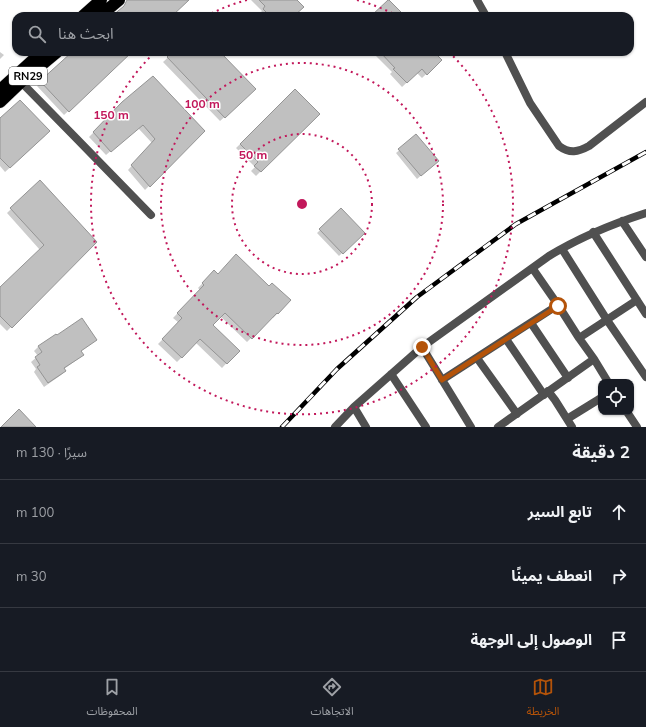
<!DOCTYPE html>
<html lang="ar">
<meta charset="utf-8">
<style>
:root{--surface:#171b24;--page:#20242c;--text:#f1f3f6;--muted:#9ea1a6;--line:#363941;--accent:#b45309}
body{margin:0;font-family:Mulish,"Noto Sans Arabic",sans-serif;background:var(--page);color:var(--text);direction:rtl}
.controls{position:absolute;right:12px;bottom:12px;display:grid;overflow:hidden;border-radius:8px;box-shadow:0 1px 3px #0004}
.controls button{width:36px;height:36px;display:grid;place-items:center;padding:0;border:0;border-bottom:1px solid var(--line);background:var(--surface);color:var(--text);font:20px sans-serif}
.stop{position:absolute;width:12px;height:12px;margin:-9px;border:3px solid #b45309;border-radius:50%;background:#fff}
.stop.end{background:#b45309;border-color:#fff;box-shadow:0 1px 4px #0008}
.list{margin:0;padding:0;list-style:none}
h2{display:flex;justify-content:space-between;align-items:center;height:52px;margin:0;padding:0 16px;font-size:17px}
h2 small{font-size:13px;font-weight:400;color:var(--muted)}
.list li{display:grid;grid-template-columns:26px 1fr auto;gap:12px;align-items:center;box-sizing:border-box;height:64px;padding:0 16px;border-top:1px solid var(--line)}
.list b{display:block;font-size:15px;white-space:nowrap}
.list em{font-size:13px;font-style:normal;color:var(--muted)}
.icon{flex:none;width:22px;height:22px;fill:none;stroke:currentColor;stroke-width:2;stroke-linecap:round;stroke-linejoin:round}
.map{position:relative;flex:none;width:646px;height:427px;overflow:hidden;direction:ltr}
.search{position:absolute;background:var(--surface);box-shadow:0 1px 3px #0004;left:12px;right:12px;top:12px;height:44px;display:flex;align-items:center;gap:10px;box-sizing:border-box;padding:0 14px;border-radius:12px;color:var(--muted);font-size:15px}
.sheet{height:244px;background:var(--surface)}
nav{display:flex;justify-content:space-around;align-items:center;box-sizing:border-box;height:56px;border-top:1px solid var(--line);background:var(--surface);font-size:11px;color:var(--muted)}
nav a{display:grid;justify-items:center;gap:2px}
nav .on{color:var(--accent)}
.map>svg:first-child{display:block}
</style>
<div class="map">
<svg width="646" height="427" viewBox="0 0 646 427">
<rect width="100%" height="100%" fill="#fff"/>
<path fill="#0003" d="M251 0H295L293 16H261L259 14 262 11Z
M0 52 4 55 0 59Z
M73 52H131L64 115 37 86Z
M174 52H218L250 94 220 121 163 62Z
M372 52H436L434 54 441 60 422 78 417 73 402 87 390 74 392 72Z
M295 91 318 114 256 176 251 171 255 167 236 148Z
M123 103 204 131 145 190 128 170 152 143 138 128 106 155 89 137Z
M0 120 45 136 5 172 0 166Z
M416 136 434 164 417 179 396 153Z
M40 181 96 242 7 331 0 324V288L40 250 7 213Z
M341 210 363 233 339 256 317 233Z
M214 271 218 275 269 287 290 301 273 318 272 317 247 342 220 316 212 326 238 351 222 368 196 343 177 362 158 344 179 323 173 318 200 290 198 288Z
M55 335 95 340 91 344 81 351 83 355 78 359 64 369 65 371 61 375 44 387 34 372 36 369 31 362 38 356 34 351 38 347Z"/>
<path fill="#c0c0c0" stroke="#949494" d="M127 0H189L172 16H112L124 6Z
M259 0H297L304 7 294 16H270L263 9 265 6Z
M388 0H389L405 16H371Z
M72 52H132L69 112 40 81Z
M172 52H220L256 89 225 118 167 57Z
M380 52H434L442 60 427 75 422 69 407 83 393 69 395 68Z
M153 76 205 131 150 187 131 165 155 139 143 125 111 152 93 132 122 102Z
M295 89 320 114 261 172 254 166 258 162 240 144Z
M20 100 50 131 10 168 0 158V118Z
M416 134 439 161 421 176 398 149Z
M40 180 97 242 12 328 0 316V287L44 245 10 208Z
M341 208 365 233 343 254 319 229Z
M236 254 269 286 272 283 291 300 278 314 277 313 252 339 225 313 213 325 240 351 227 364 200 339 182 358 162 339 182 318 177 313 204 285 202 283 214 270 218 274Z
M82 318 97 340 81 351 84 355 64 368 66 371 48 383 37 367 40 365 35 357 42 352 38 346 56 334 57 335Z
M19 409 36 427H1Z"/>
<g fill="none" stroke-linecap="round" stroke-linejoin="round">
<g stroke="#dbdbdb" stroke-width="13">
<path id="highway" d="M83 16 101 0
M100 16 119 0
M0 90 42 52
M0 102 21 82 57 52"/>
</g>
<path stroke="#505050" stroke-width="8" d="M477 0 486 16
M505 52 530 103 559 146C570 154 578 152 589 146L646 102
M21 82 74 136 151 215
M622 221 646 257
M593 232 646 314
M562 249 607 320 646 377
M533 269 558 305 579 338 594 359 608 382
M531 323 568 378
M579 338 637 300
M506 339 544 395
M422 347 471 427
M477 358 517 414
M391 374 426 427
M442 380 558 305
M548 391 555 400 572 427
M354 407 366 427
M627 412 637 427
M567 419 601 398
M335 427 354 407 422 347 549 256C580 237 612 224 646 213
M498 427 594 359"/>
<use href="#highway" stroke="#000" stroke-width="12"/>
<g stroke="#000" stroke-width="4.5">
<path id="rail" d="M282 427 337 369 417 297 516 224 646 152"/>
</g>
<use href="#rail" stroke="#fff" stroke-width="3" stroke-dasharray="9" stroke-linecap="butt"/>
</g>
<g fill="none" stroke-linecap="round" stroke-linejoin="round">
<path stroke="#b45309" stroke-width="5" d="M422 347 442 380 558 306"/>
</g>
<g fill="none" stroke="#c2185b" stroke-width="2" stroke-dasharray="2 4">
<circle cx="302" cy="204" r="70"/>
<circle cx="302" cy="204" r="141"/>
<path d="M206 16A211 211 0 0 1 247 0M357 0A211 211 0 0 1 398 16M449 52A211 211 0 1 1 155 52"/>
</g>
<g text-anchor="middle" stroke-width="3" stroke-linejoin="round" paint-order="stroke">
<rect fill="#fff" stroke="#4c4c4c" stroke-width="1" x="9" y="67" width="38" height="18" rx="3"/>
<g font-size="11" font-weight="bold" fill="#000">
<text x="28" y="80">RN29</text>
</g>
</g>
<circle cx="302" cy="204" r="6" fill="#c2185b" stroke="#fff" stroke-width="2"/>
<g font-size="12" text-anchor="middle" font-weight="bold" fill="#c2185b" stroke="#fff" stroke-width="3" stroke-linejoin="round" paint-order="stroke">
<text x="202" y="108">100 m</text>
<text x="111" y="119">150 m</text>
<text x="253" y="159">50 m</text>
</g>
</svg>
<div class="controls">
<button><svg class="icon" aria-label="locate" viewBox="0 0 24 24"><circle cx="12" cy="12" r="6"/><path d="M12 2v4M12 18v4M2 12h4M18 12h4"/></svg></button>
</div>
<div class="stop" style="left:558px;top:306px"></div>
<div class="stop end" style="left:422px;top:347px"></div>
<div class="search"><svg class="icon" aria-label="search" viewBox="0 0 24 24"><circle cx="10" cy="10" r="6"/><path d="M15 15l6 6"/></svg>ابحث هنا</div>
</div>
<section class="sheet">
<h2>2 دقيقة<small>سيرًا · 130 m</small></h2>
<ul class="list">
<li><svg class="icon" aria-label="ahead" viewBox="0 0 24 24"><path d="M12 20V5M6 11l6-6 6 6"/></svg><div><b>تابع السير</b></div><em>100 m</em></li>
<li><svg class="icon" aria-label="right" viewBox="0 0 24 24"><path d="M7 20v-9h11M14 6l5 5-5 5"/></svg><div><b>انعطف يمينًا</b></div><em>30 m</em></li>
<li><svg class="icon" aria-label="arrive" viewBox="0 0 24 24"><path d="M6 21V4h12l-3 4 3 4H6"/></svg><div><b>الوصول إلى الوجهة</b></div></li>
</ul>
</section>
<nav>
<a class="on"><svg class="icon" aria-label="map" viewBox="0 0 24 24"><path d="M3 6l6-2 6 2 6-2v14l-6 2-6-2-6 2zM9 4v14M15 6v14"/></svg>الخريطة</a>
<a><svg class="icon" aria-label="directions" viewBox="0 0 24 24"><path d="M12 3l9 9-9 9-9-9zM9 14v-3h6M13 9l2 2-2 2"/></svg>الاتجاهات</a>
<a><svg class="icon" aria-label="saved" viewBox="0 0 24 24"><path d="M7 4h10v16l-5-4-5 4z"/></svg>المحفوظات</a>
</nav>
